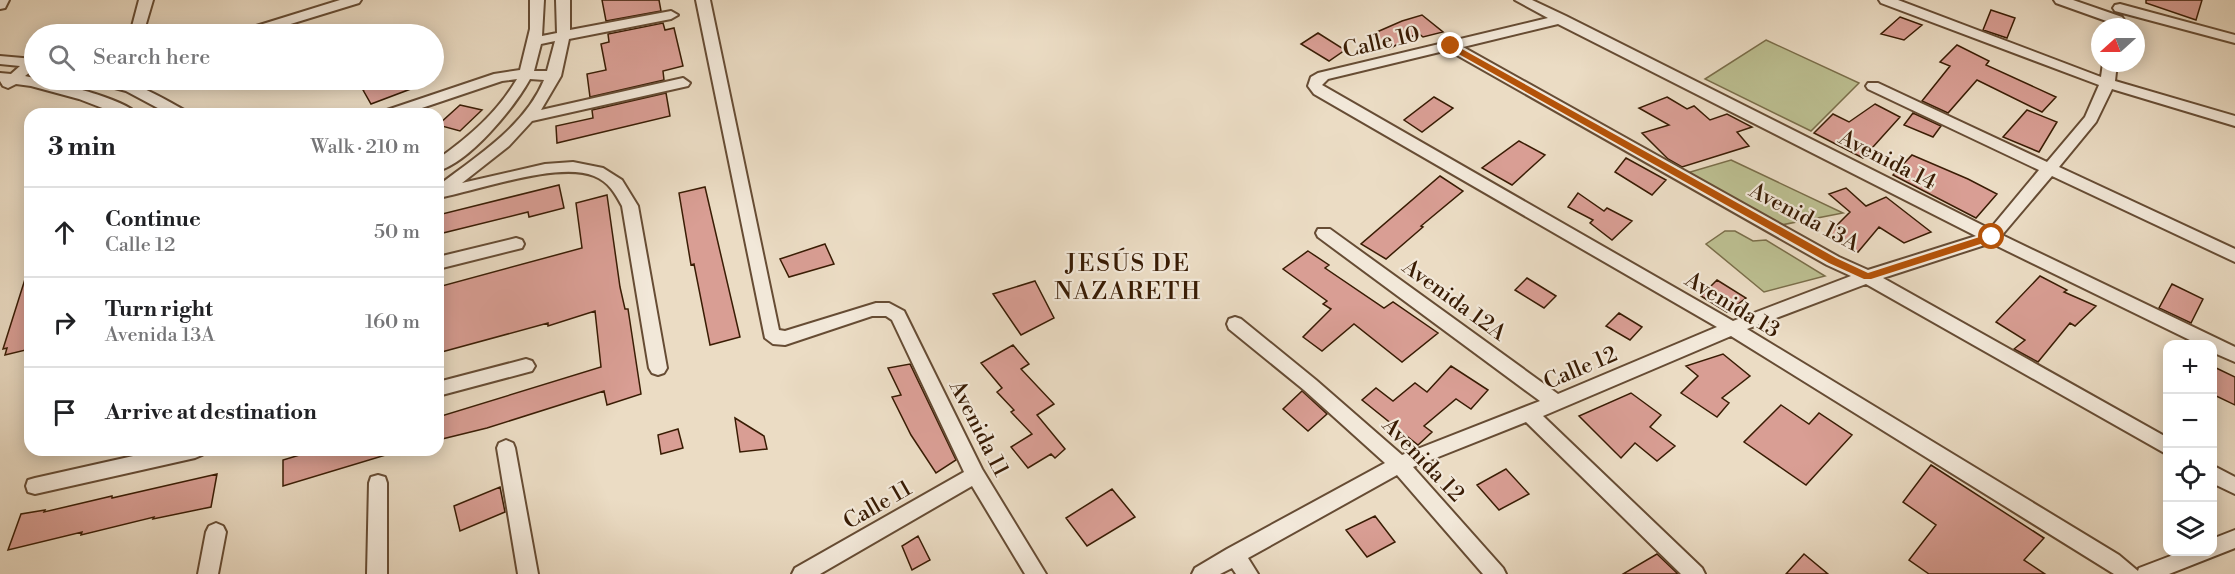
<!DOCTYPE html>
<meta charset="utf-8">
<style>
:root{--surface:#fff;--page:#f6f6f6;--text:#202124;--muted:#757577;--line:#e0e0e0}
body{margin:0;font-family:"Libre Bodoni",serif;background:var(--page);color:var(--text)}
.controls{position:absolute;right:18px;bottom:18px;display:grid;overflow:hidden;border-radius:12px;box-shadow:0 3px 15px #0003}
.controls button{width:54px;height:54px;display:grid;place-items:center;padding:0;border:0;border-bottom:2px solid var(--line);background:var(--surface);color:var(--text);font:30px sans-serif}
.compass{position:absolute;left:2091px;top:18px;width:54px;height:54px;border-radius:50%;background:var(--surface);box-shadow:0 3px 15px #0003;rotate:249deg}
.stop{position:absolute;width:18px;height:18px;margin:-14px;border:4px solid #b45309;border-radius:50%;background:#fff}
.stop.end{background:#b45309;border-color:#fff;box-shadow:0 2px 6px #0008}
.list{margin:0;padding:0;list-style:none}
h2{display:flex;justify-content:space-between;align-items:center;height:78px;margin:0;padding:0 24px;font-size:26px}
h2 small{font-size:20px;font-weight:400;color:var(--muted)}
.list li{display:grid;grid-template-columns:39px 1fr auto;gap:18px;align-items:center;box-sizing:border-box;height:90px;padding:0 24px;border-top:2px solid var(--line)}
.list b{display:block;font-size:22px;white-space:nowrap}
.list p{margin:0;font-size:20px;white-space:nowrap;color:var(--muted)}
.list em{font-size:20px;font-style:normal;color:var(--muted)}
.icon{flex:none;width:33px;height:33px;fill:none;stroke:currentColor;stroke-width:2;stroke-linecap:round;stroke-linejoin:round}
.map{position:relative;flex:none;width:2235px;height:574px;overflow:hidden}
.search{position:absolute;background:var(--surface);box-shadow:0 3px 15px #0003;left:24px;top:24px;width:420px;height:66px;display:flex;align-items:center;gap:15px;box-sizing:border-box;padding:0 21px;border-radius:33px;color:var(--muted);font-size:22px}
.panel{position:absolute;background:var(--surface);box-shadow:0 3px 15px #0003;left:24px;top:108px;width:420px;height:348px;border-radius:18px}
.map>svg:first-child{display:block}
</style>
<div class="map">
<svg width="2235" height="574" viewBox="0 0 2235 574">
<rect width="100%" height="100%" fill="#ebdcc4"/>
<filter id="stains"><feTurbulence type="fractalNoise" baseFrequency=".00333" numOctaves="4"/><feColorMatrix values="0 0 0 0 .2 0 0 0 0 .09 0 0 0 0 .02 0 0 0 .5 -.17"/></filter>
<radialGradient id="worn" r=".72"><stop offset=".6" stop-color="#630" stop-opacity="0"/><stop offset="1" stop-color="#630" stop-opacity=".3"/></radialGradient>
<path fill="#bcbf91" stroke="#7a6e4a" stroke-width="1.5" d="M1766 40 1859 83 1811 131 1705 79Z
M1731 160 1843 213 1776 226 1687 173Z
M1725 231H1735L1753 241 1766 240 1825 276 1764 292 1706 244Z"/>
<path fill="#d99e94" stroke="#391c04" stroke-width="1.5" d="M602 0H659L661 11 606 21Z
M2146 0H2202L2196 20 2146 3Z
M1991 10 2015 18 2007 38 1983 30Z
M1422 15 1443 32 1423 37 1418 33 1389 49 1370 35 1402 21Z
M1900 17 1922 25 1904 40 1881 34Z
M663 23 665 30 674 28 683 66 663 71 664 80 590 97 587 74 606 70 601 44 609 42 608 34Z
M1318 33 1345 50 1329 61 1301 44Z
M1957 45 1989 61 1986 65 2056 97 2042 112 1977 80 1948 113 1922 101 1950 66 1940 62Z
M382 83 408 90 371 104 363 90Z
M666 93 670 116 557 143 556 126 593 118 592 110Z
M1434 97 1453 108 1422 132 1404 120Z
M1667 97 1687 109 1694 106 1710 120 1727 114 1752 127 1737 132 1749 146 1682 167 1668 159 1642 133 1669 125 1639 108Z
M1875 104 1900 117 1863 158 1814 133 1833 114 1849 122Z
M460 105 482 110 460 131 438 125Z
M2027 110 2057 122 2039 152 2003 137Z
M1913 113 1941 126 1933 137 1904 125Z
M1519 141 1545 155 1512 185 1482 168Z
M1912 155 1968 179 1997 194 1976 218 1893 175Z
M1626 158 1666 180 1652 195 1615 172Z
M1440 176 1463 191 1421 226 1423 227 1386 259 1361 244Z
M559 185 564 208 529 217 528 212 443 233 442 214Z
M705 187 740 337 710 345 694 264 691 265 679 193Z
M1846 188 1866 206 1886 197 1931 232 1904 243 1879 227 1858 252 1826 236 1850 212 1829 194Z
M1578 193 1604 211 1607 208 1632 221 1612 240 1590 223 1593 220 1568 207Z
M607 195 620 287 625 309H628L641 394 607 405 604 391 487 428 438 440V417L601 367 595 311 548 326V323L438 353V287L582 248 576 203Z
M825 244 834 264 789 277 780 259Z
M1308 251 1329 265 1325 268 1384 308 1393 302 1438 333 1402 362 1354 324 1322 351 1303 337 1331 309 1323 304 1327 301 1283 269Z
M26 276H30V349L5 355 7 348 3 349Z
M2040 276 2067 290 2064 292 2096 306 2075 326 2070 323 2038 362 2014 349 2025 340 1996 322Z
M1527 278 1556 296 1544 308 1515 290Z
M1717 280 1746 298 1727 312 1701 296Z
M1035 281 1054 318 1021 335 993 294Z
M2172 284 2203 299 2191 323 2159 308Z
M1619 313 1642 327 1630 340 1606 326Z
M1013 345 1029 364 1021 369 1054 404 1037 415 1065 449 1055 458 1051 454 1028 468 1011 447 1032 434 1011 412 1014 410 997 392 1002 388 981 363Z
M1723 354 1750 376 1722 398 1729 403 1717 417 1681 393 1698 376 1686 366Z
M910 364 956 460 936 473 911 435 892 397 901 395 888 368Z
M1451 366 1488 390 1471 409 1456 399 1424 426 1432 432 1418 445 1362 400 1376 388 1393 401 1415 383 1427 392Z
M2212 366 2235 377V405L2212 394Z
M1302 391 1327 414 1308 431 1283 409Z
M1631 393 1661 415 1650 427 1675 446 1657 461 1635 443 1621 458 1579 416Z
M1781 405 1809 424 1819 413 1852 435 1806 485 1744 442Z
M735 418 764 436 767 449 740 452Z
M678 429 683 448 661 454 658 435Z
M316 450H388L389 454 283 486V460Z
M1931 465 2044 538 2024 560 2045 574H1929L1909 560 1936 525 1903 502Z
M1506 469 1529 494 1499 510 1477 485Z
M217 474 211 507 153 519 154 517 81 535 82 532 8 550 21 514 45 510 44 512 112 496V498Z
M500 487 505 512 460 531 454 506Z
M1112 489 1135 517 1087 546 1066 518Z
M1375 516 1395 542 1367 557 1346 530Z
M918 536 930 560 912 570 902 546Z
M1657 554 1678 574H1623Z
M1804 554 1828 574H1786Z"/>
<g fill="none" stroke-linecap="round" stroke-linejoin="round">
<g stroke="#664c34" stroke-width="4">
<path id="street" d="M0 0H9L5 8 0 9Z
M139 0H153L143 34H130Z
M340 0H361L359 3 258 34H238L240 31Z
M530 0H544L542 36 557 33 556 0H570V30L671 11 678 15 671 19 569 39 561 76 541 110 683 78 690 83 688 86 532 121 509 146 462 183 545 164 573 162 603 168 622 180 638 206 667 368 664 373 658 375 652 373 649 368 622 206C615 193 609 182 594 176 558 161 477 191 438 198L439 185C477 156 525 126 544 80L530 79C514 108 470 162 438 171V159C470 136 497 113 517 79L502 81 404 114H382L384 111 494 74 520 70 530 29ZM555 41 547 71H534L541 44Z
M696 0H710L779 330 785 331 876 303H889L904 311 982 469 1046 574H1025L972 486 820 574H792L795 568 964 472 892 320 886 316H872L785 345 773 344 765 338Z
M1515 0H1532L1566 16 1990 229 2039 170 1868 89 1866 86 1868 83H1878L2047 162 2085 117 2099 85 1881 3 1879 0H1898L2101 77 2103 63H2117L2115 81 2235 116V126L2112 89 2096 122 2059 167 2235 249V262L2052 176 2002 235 2235 347V362L2212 352V344H2198L1991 243 1883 278 2168 438V455L1866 284 1747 329 2119 555 2138 571 2139 568 2181 552H2212V539L2235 530V548L2169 574H2114L1731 336 1543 416 1702 568 1705 574H1681L1526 422 1413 467 1503 568 1506 574H1483L1397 475 1248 558 1258 574H1236L1232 568 1220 574H1192L1195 568 1227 549 1385 463 1304 390 1229 329 1227 324 1229 319 1235 317 1241 319 1316 380 1402 455 1540 401 1318 237 1316 233 1318 229H1330L1558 394 1717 327 1314 94 1308 86 1311 77 1318 73 1548 18ZM1558 24 1976 236 1868 270 1839 257 1463 47ZM1448 50 1827 265 1851 276 1733 321 1322 85 1328 79Z
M2054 0H2073L2122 17 2124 20 2122 23H2112L2056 3Z
M2120 4 2235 35V43L2115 11 2113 8 2115 5Z
M0 56 34 59V69L25 76C45 80 125 98 137 114H118L79 99 31 86 16 84 8 88 3 86 0 81V73L11 74 20 66 0 64Z
M94 80C128 76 157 95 186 111L188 114H169L126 91 96 83Z
M516 238 522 240 524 244 522 248 438 269V257Z
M526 359 532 361 535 366 532 371 438 396V382Z
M506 440 513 443 515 448 538 574H518L497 448 499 443Z
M160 450H204L202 455 195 458 35 494 28 492 26 486 28 480 35 478Z
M2212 465 2235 477V494L2212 483Z
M378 475 385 477 387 483V574H367L369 483 371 477Z
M216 523 223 526 226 532 218 574H198L206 532 209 526Z"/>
</g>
<use href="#street" fill="#f2e8d9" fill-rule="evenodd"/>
</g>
<path fill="#b45309" d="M1448 44H1453L1836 258 1868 273 1992 233 1997 237 1996 239 1871 279H1864L1829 263 1448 48Z"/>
<g text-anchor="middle" stroke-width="4.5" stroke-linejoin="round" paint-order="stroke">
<g font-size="22" fill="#391c04" stroke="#f2e8d9">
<text transform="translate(1381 41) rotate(-13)" y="8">Calle 10</text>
<text transform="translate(1888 159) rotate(27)" y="8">Avenida 14</text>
<text transform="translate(1805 216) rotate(28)" y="8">Avenida 13A</text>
<text transform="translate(1455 299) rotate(36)" y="8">Avenida 12A</text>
<text transform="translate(1733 304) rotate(31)" y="8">Avenida 13</text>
<text transform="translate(1580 367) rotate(-23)" y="8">Calle 12</text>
<text transform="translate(980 428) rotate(63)" y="8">Avenida 11</text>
<text transform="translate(1424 459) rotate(46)" y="8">Avenida 12</text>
<text transform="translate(877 504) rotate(-30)" y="8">Calle 11</text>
</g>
<g font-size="24" letter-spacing="1.5" fill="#391c04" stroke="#f2e8d9">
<text x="1128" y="271">JESÚS DE<tspan x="1128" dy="28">NAZARETH</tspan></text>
</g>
</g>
<rect width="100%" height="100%" filter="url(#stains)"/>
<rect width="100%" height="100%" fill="url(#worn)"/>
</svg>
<div class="controls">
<button>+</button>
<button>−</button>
<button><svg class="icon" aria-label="locate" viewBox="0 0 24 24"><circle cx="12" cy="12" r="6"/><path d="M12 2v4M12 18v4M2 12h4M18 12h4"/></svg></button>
<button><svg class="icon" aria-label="layers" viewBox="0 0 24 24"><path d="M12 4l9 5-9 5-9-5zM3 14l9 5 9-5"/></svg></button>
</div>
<svg class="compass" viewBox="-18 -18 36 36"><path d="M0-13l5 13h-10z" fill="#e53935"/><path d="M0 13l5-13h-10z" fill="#757577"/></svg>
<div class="stop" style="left:1992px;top:237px"></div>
<div class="stop end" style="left:1451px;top:46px"></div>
<div class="search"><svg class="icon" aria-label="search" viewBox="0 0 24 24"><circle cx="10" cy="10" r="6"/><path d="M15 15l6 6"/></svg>Search here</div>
<section class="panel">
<h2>3 min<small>Walk · 210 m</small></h2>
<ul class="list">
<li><svg class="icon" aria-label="ahead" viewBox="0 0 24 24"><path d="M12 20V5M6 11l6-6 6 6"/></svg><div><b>Continue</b><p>Calle 12</p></div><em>50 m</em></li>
<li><svg class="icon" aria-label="right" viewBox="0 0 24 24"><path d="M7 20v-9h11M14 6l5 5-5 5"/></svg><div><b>Turn right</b><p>Avenida 13A</p></div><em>160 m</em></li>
<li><svg class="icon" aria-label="arrive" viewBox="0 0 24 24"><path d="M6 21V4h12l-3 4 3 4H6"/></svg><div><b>Arrive at destination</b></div></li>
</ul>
</section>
</div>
